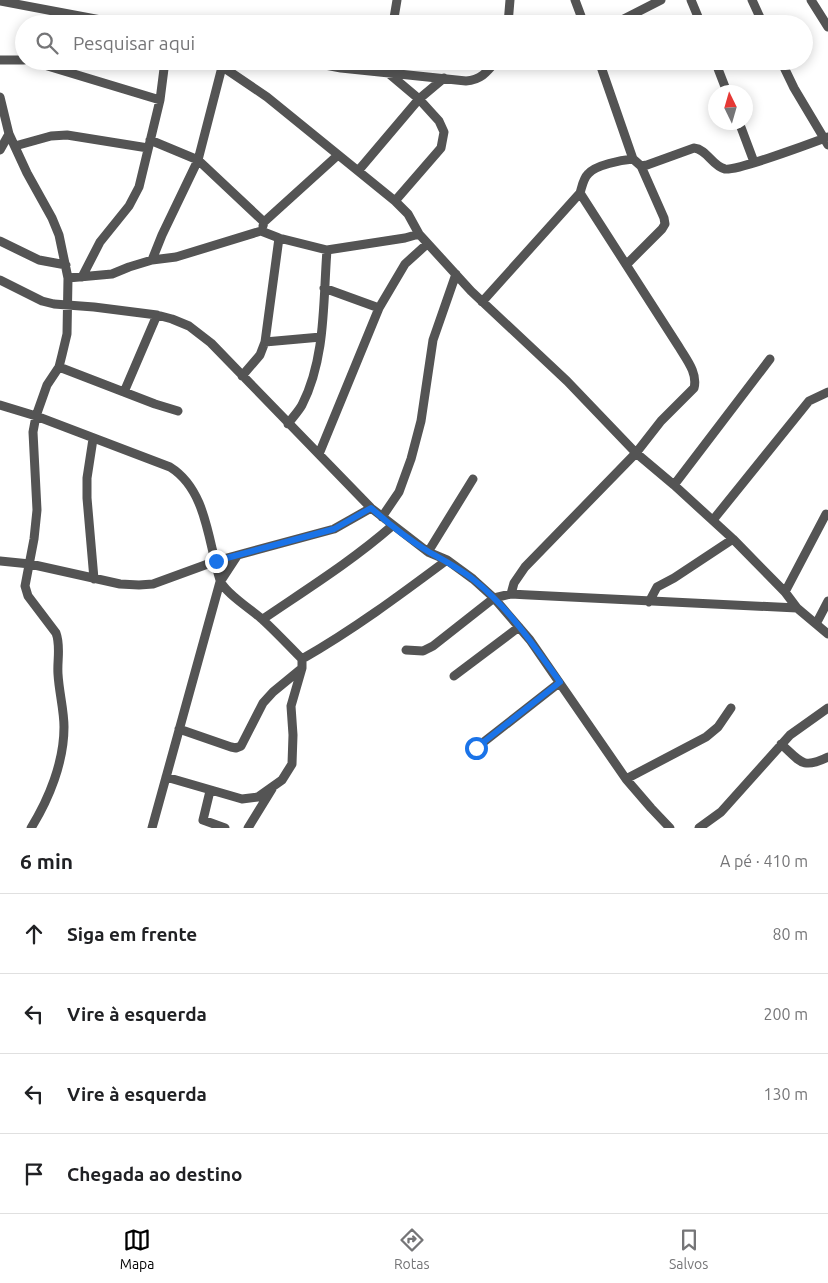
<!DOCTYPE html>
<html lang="pt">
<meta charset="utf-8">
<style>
:root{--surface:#fff;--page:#f6f6f6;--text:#202124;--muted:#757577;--line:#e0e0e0;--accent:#000}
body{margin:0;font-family:Ubuntu,sans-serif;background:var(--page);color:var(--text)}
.compass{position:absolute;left:708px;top:85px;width:45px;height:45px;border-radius:50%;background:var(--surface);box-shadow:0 2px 12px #0003;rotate:355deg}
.stop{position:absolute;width:15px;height:15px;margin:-11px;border:4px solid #1a73e8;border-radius:50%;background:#fff}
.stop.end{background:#1a73e8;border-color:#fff;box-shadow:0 1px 5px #0008}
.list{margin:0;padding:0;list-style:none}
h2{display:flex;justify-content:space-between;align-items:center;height:65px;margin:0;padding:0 20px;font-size:21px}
h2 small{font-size:16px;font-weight:400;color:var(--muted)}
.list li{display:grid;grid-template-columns:32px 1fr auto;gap:15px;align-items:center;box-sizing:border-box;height:80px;padding:0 20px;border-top:1px solid var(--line)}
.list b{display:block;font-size:19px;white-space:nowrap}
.list em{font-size:16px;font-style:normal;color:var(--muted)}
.icon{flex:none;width:28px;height:28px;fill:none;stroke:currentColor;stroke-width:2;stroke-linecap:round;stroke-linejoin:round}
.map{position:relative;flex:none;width:828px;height:828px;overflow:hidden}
.search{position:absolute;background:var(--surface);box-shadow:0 2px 12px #0003;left:15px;right:15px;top:15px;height:55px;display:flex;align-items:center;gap:12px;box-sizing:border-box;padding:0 18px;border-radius:28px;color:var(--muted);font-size:19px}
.sheet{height:385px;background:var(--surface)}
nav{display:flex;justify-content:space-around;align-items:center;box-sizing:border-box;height:70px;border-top:1px solid var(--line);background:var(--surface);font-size:14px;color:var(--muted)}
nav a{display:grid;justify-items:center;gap:2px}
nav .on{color:var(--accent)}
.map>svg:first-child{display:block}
</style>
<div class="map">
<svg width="828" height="828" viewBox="0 0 828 828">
<rect width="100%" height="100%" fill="#fff"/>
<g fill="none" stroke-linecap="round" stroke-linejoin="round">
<path stroke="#545454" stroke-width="9" d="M575 0 584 24
M691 0 701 24
M752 0 763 24
M811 0 828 27
M0 1 122 24
M393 24 397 0
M508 24 510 0
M614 24 661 0
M0 60H24
M31 61 160 100
M214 61 267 97 395 201 408 214 419 234
M304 61 341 68 466 81C481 80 487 72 496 61
M388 61 387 72 419 99 439 121 444 132 441 148 395 201
M599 61 633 159
M715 61 727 92
M781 61 794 88 828 145
M0 97 9 134 27 173 52 218 59 235 68 278 67 334 62 355 59 367 47 385 36 416 33 432 37 510 34 539 25 586 28 596 56 633C61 646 57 660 58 674 59 692 64 710 64 727 64 762 49 799 31 828
M739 122 754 162
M150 140 198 160 264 222
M15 146 51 136 67 135 148 148
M0 150 9 134
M358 171 419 99 444 78
M263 226 264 222 338 155
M0 241 39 260 66 265
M152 260 162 235 198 160 222 67
M627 264 662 229 665 224 664 218 641 166
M82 277 100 242 129 206 139 187 160 100 165 61
M68 278 112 274 129 267 152 260 176 257 261 231 279 238 327 250 405 238 419 234 471 291 567 381 636 453 674 485 733 539 785 592 797 608 828 634
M0 280 42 301 54 304 94 307 157 315 172 319 189 326 211 343 371 508 428 552 447 560 473 579 494 598 530 640 626 779 651 808 670 828
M324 288 379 308
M482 302 580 193C582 187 583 179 588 174 595 165 622 160 633 159L641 166 647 165 694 148C707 149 712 166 725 169 736 171 812 143 828 137
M265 342 321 337
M59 367 155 404 178 411
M242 376 260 355 265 342 279 238
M124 392 157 315
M0 405 36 416 170 467C207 490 208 542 220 580 224 593 254 611 264 621 277 633 289 646 302 659 353 630 400 595 447 560
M288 424C292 418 298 412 302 405 326 358 323 301 327 250
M93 439 87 478V498L94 579
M319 454 379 308 405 264 427 244
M674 485 770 359
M382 517 399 492 411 459 421 421 433 340 456 274
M713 520 809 401 828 392
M428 552 473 479
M0 561 30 564 120 584 139 585 153 584 216 561 334 529 371 508
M785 592 826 514
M511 594 514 583 525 567 636 453 661 421 694 388C698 373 686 359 679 347L580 193
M649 602 657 587 674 578 733 539
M263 619C307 589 352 561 392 526
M816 624 828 601
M406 650 423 651 433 646 494 598 511 594C606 599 701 603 797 608
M454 676 519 627
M179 729 231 747 236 748 241 746 263 703 273 692 301 669
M781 744C800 761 802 770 828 757
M476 748 559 683
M166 777 242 799 258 797 282 780 292 764 293 735 291 706 302 668V659
M626 779 706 737 718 727 731 708
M210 791 203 820 225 828
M152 828 220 582 237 556
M248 828 272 789
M699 828 721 812 790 735 828 708"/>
</g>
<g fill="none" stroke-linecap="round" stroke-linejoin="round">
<path stroke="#1a73e8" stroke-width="6" d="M216 561 334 529 371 508C389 524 409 540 429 552 445 561 460 569 474 580 509 608 534 646 560 682L476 748"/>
</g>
</svg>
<svg class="compass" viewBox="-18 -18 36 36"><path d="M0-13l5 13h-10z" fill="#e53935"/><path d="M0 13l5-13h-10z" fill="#757577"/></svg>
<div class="stop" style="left:476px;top:748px"></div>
<div class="stop end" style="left:216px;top:561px"></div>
<div class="search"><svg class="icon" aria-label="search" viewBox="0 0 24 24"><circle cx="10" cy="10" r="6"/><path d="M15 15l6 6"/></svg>Pesquisar aqui</div>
</div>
<section class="sheet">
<h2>6 min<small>A pé · 410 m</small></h2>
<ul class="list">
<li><svg class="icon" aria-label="ahead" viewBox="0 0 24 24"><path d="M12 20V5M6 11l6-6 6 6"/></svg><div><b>Siga em frente</b></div><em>80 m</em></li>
<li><svg class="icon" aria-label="left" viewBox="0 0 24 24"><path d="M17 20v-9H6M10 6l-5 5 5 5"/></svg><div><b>Vire à esquerda</b></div><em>200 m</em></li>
<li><svg class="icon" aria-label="left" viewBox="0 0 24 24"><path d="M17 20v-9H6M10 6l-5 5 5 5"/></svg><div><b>Vire à esquerda</b></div><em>130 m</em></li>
<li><svg class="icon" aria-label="arrive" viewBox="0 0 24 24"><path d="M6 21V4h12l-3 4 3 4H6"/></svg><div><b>Chegada ao destino</b></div></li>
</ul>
</section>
<nav>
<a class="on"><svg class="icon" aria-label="map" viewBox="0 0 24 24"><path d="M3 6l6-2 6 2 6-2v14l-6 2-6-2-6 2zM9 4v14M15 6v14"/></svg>Mapa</a>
<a><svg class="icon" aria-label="directions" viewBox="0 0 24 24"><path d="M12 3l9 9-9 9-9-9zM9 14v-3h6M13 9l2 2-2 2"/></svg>Rotas</a>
<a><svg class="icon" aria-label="saved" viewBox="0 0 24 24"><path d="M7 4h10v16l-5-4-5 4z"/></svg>Salvos</a>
</nav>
